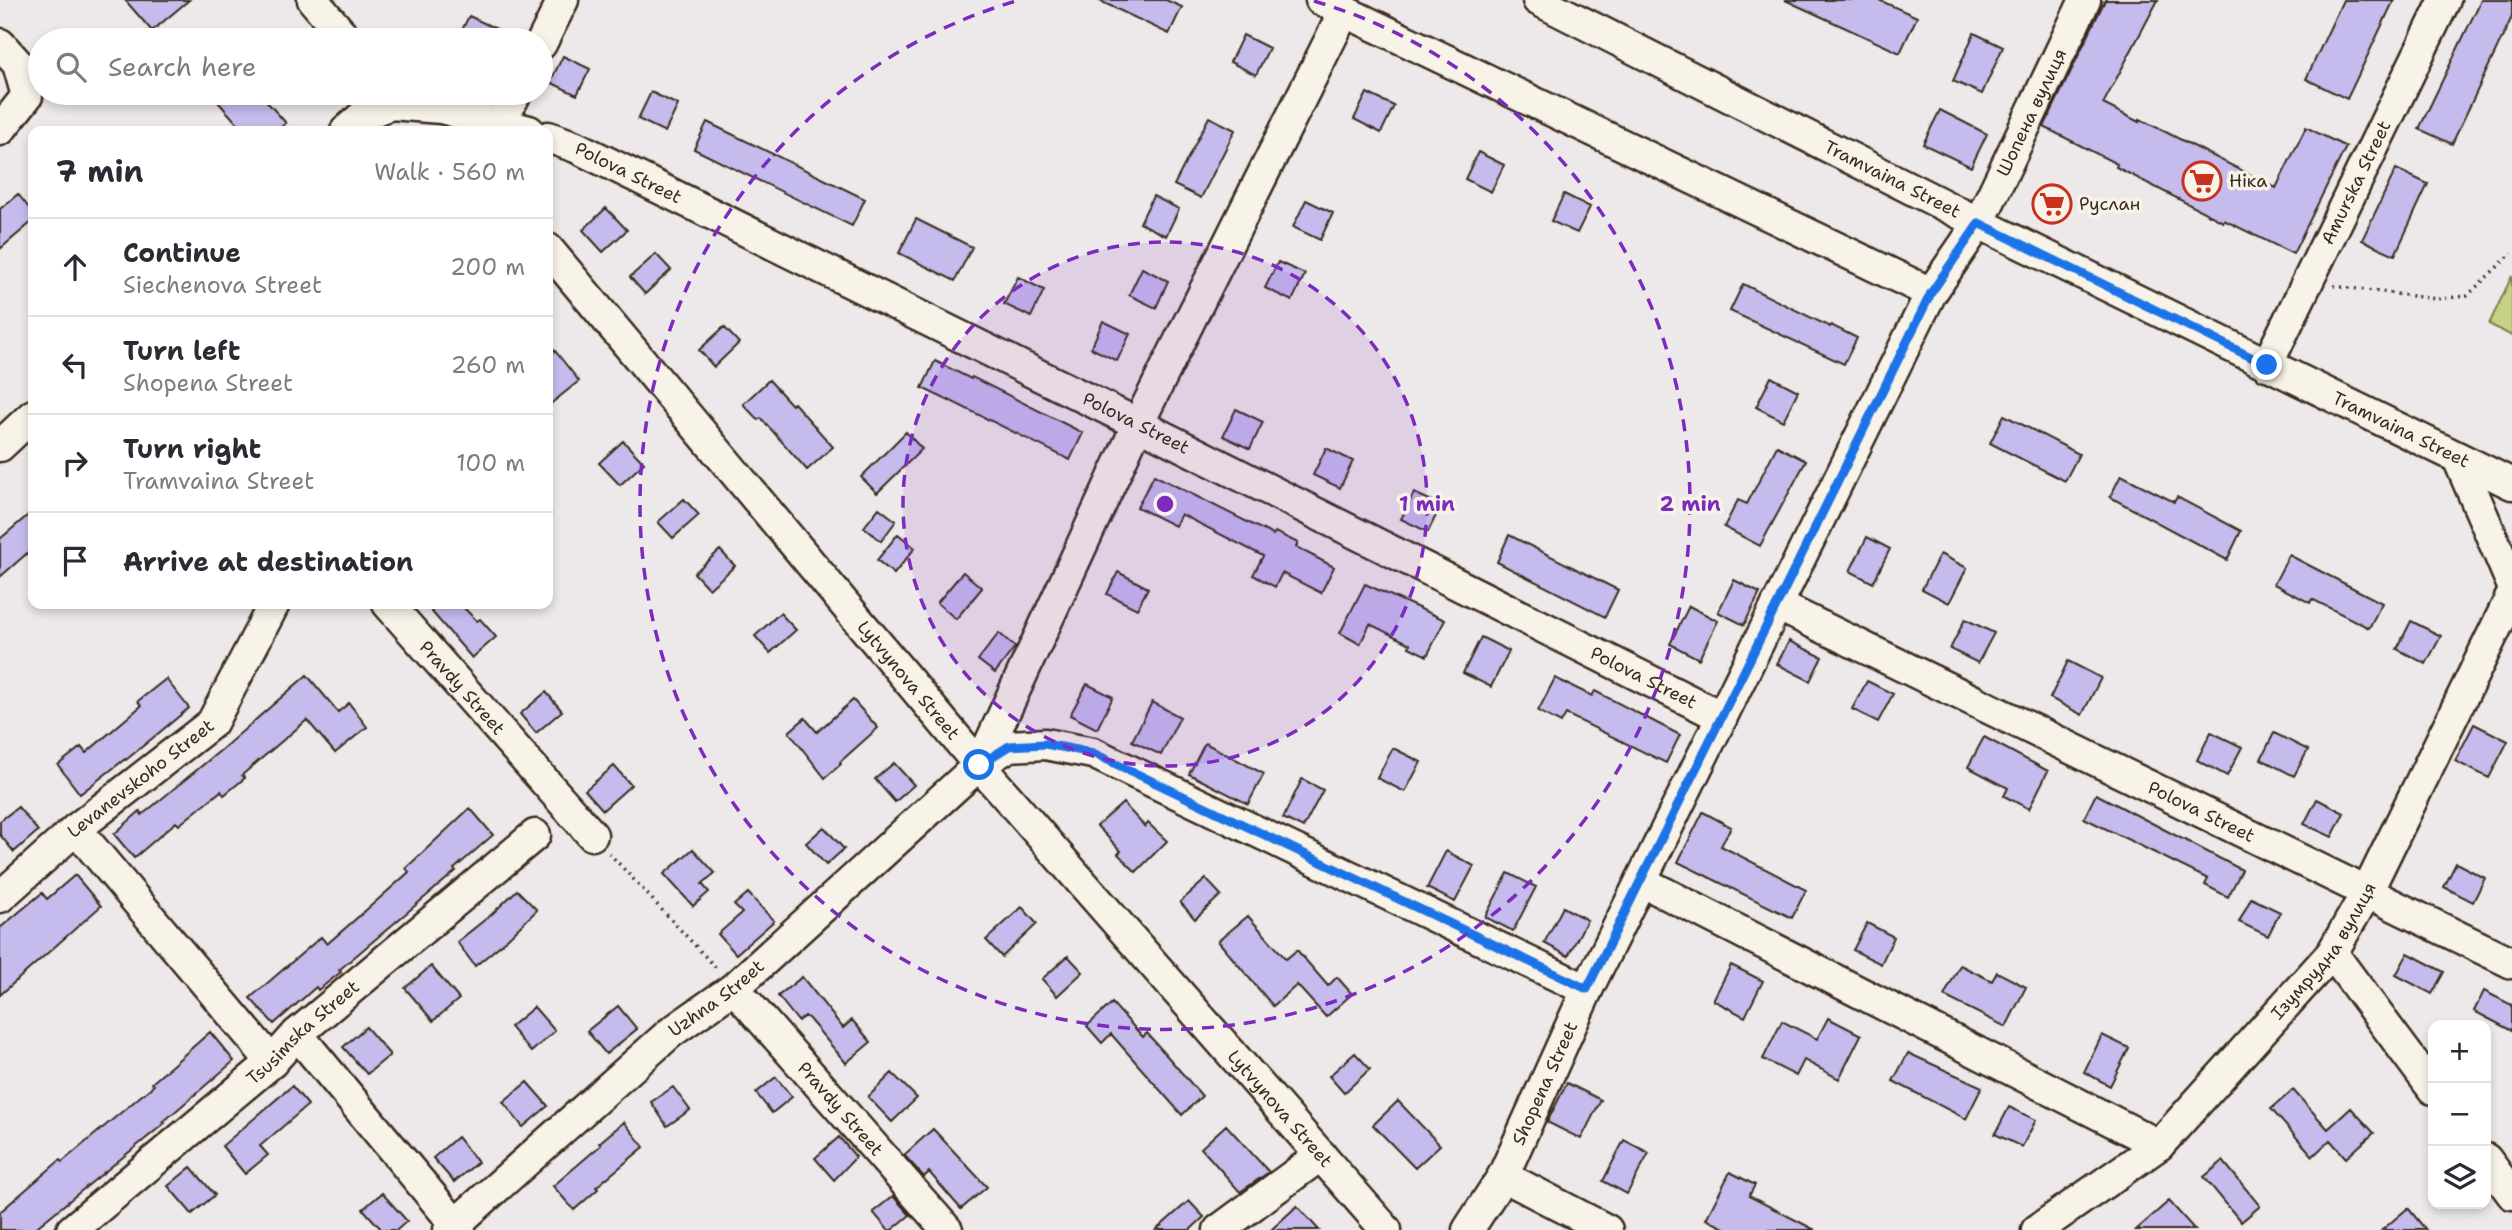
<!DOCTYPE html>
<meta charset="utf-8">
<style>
:root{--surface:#fff;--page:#f2f2f3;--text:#2b2b33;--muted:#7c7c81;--line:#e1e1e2}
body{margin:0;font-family:"Shantell Sans",sans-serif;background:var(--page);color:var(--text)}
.controls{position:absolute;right:21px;bottom:21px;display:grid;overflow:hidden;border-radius:14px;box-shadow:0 4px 10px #0003}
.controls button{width:63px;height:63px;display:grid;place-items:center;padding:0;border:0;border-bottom:2px solid var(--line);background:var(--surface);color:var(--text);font:35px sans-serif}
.stop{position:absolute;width:21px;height:21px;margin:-16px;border:5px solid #1a73e8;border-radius:50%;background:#fff}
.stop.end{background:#1a73e8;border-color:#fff;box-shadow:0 2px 7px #0008}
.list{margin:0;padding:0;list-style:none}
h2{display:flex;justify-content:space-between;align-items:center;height:91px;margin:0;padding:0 28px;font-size:30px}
h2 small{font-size:23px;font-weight:400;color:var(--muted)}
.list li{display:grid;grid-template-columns:46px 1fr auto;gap:21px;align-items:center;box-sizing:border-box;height:98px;padding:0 28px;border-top:2px solid var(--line)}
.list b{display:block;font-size:26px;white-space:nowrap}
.list p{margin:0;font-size:23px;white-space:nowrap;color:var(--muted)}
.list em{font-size:23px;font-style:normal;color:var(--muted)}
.icon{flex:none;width:38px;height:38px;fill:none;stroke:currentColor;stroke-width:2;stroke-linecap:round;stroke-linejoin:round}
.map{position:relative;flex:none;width:2512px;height:1230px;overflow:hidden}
.search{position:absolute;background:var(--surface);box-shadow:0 4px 10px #0003;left:28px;top:28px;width:525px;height:77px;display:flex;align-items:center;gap:18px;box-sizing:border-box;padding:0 24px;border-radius:38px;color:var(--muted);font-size:26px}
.panel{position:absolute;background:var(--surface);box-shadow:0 4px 10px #0003;left:28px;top:126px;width:525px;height:483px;border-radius:14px}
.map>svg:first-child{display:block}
</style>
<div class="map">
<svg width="2512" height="1230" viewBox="0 0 2512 1230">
<rect width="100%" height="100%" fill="#ede8e9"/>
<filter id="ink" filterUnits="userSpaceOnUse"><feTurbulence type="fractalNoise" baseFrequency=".0143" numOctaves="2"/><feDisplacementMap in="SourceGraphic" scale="14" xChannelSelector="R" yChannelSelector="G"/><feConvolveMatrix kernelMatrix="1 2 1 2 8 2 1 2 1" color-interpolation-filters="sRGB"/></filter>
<g filter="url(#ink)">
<path fill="#c6d285" stroke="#807e52" stroke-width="2" d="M2512 276V336L2489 324Z"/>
<path fill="#c5bbed" stroke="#3b2a1e" stroke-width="2" d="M125 0H189L152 31Z
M1098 0H1166L1182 7 1169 34Z
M1785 0H1879L1917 17 1900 53Z
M2105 0H2158L2103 104 2139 122 2140 119 2276 188 2306 127 2346 147 2293 254 2224 220 2223 222 2116 167 2117 164 2044 127Z
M2343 0H2394L2347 99 2306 79Z
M2481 0H2512V17L2452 144 2419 129Z
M469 16 520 40H457Z
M1974 33 2003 47 1982 94 1953 81Z
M1243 35 1269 48 1256 75 1230 62Z
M563 56 590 69 577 95 550 82Z
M651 92 678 105 665 132 638 119Z
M210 93H259L286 123 276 131H244Z
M1367 93 1394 106 1381 133 1354 119Z
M1940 110 1987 134 1971 167 1923 144Z
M1209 117 1235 130 1201 198 1174 185Z
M707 122 865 199 852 226 694 149Z
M1478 152 1504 165 1491 192 1465 179Z
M2396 169 2428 184 2395 255 2362 240Z
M18 194 33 213V221L0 249V209Z
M1564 194 1590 207 1577 233 1551 221Z
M1153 196 1179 209 1166 236 1140 223Z
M1306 200 1333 213 1320 240 1293 227Z
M606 208 627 230 603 252 583 230Z
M916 219 972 247 955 281 899 253Z
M656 254 671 270 645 294 630 277Z
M1278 262 1305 274 1292 301 1265 288Z
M1142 268 1168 281 1156 308 1129 295Z
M1018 277 1044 290 1031 317 1004 304Z
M1743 284 1830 327 1831 325 1857 338 1844 364 1730 311Z
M1103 321 1130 334 1117 361 1091 348Z
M724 327 739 343 714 367 699 350Z
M548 342 579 381 548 406Z
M935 361 971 379 972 377 1083 433 1070 460 949 400V401L922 388Z
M1771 377 1798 391 1783 421 1756 407Z
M769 380 792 405 794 403 833 447 807 470 761 418 758 420 743 404Z
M1236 409 1263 422 1250 449 1223 436Z
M2004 415 2079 454 2065 481 1990 443Z
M906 432 922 449 877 493 861 477Z
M623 441 644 463 620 485 599 463Z
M1777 446 1806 461 1760 546 1724 527 1738 500 1747 504Z
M1326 448 1353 461 1340 488 1313 475Z
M1154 475 1273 535 1275 532 1298 543 1296 547 1334 567 1321 593 1282 573 1275 587 1253 575 1263 556 1181 514 1175 526 1137 507Z
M2121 475 2174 502 2177 497 2241 531 2227 560 2110 497Z
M1414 493 1441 505 1428 532 1401 519Z
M684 499 699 515 673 538 658 522Z
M879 508 896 521 881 541 864 527Z
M33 511V548L0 577V539Z
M898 534 915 548 894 574 877 560Z
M1509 535 1618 590 1605 617 1497 562Z
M1867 537 1890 549 1873 583 1850 571Z
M720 550 735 566 709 589 694 573Z
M1940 554 1967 568 1949 603 1922 589Z
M2289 555 2382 603 2369 628 2312 599 2310 603 2274 584Z
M963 572 982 588 956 619 937 603Z
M1118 572 1148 588 1137 609 1107 594Z
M1734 580 1760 593 1744 625 1718 612Z
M1365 584 1445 620 1427 656 1409 647 1410 644 1370 624 1360 644 1340 633Z
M425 604H460L477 621 480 619 496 637 472 658Z
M1689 606 1718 621 1699 659 1670 644Z
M780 613 796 630 770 653 755 636Z
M1965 619 1994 633 1978 663 1950 649Z
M2411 621 2441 636 2426 664 2397 649Z
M999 633 1015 647 995 673 978 660Z
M1481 637 1509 651 1491 687 1463 673Z
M1789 641 1822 657 1810 681 1777 664Z
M2068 661 2101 678 2082 715 2050 698Z
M307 675 338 712 349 703 367 727 335 753 307 720 242 775 245 778 224 795 221 791 179 825 176 822 134 858 114 834 140 811 142 815 221 750Z
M1555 678 1592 696 1595 691 1680 735 1666 763 1566 714 1561 723 1538 711Z
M166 679 189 708 126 760 125 759 80 794 58 765 81 747 86 753 141 706 138 701Z
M1867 681 1893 694 1878 722 1852 709Z
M1087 684 1113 697 1097 729 1070 715Z
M546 692 562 711 536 733 520 714Z
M853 700 878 728 840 762 841 764 825 778 789 732 805 718 817 732Z
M1152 702 1180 717 1161 755 1132 741Z
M2474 724 2508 741 2489 778 2455 761Z
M2211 732 2242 747 2227 776 2197 760Z
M2274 733 2308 750 2294 776 2261 759Z
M1984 737 2048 771 2029 809 2004 796 2008 788 1968 767Z
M1205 743 1264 774 1248 804 1189 774Z
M1393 748 1421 762 1405 792 1377 778Z
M894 763 914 785 895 802 875 779Z
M614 766 631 785 603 810 585 790Z
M1302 779 1323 790 1303 828 1283 818Z
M2096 794 2242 870 2228 897 2205 885 2208 879 2084 818Z
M2317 799 2344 813 2332 837 2304 824Z
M1123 803 1145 827 1148 823 1167 841 1136 872 1118 854 1121 851 1097 826Z
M18 807 38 831 14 852 0 835V821Z
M470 808 493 835 454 869 456 871 339 970 341 972 318 990 316 987 274 1024 250 998 321 937 327 944 373 904 409 872 406 868Z
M1703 812 1731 827 1721 846 1806 890 1792 918 1678 862Z
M824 827 844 849 826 865 806 843Z
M693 849 715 873 702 884 709 892 693 906 664 874Z
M1446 851 1474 866 1455 902 1427 888Z
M2456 863 2485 878 2473 902 2444 887Z
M1508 873 1536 887 1513 931 1485 917Z
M75 875 101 906 0 995V928L42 893 47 899Z
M1206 879 1221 895 1195 919 1180 902Z
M517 890 537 910 503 943 475 966 457 942 492 914Z
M748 893 774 921 736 954 718 934 742 913 734 905Z
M2251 898 2280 912 2268 936 2239 922Z
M1022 907 1037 924 1002 957 986 940Z
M1563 907 1587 920 1568 956 1544 943Z
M1248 916 1286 959 1297 950 1328 986 1337 977 1352 994 1326 1017 1297 985 1273 1006 1218 941Z
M1867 923 1894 937 1881 964 1853 950Z
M2408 953 2444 972 2432 994 2396 975Z
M1068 956 1083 972 1057 996 1042 979Z
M1731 965 1763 981 1745 1017 1713 1000Z
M1960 965 1992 981 1997 972 2026 987 2006 1027 1944 996Z
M431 966 459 999 433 1021 405 988Z
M802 977 843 1028 852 1020 871 1042 846 1063 809 1019 805 1016 798 1021 778 996Z
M2484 991 2512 1005V1031L2474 1011Z
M1112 1003 1143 1037 1147 1033 1202 1096 1182 1115 1111 1034 1102 1043 1087 1026Z
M618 1006 637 1029 606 1054 587 1031Z
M534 1007 555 1031 531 1052 510 1027Z
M1828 1018 1861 1035 1839 1079 1804 1060 1796 1076 1763 1059 1782 1021 1817 1039Z
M366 1027 390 1055 367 1074 343 1047Z
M210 1032 234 1061 163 1122 165 1123 33 1230H0V1212L60 1160 62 1162 154 1085 152 1083Z
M2102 1035 2129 1048 2110 1086 2084 1072Z
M1355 1053 1370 1069 1344 1093 1329 1076Z
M1908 1053 1982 1087 1966 1119 1893 1081Z
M892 1073 917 1098 892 1122 868 1097Z
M776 1077 792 1097 772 1113 756 1093Z
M527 1082 548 1106 523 1127 503 1102Z
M1567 1083 1601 1100 1581 1139 1547 1122Z
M292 1086 308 1105 260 1146 268 1155 245 1174 222 1146Z
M673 1087 690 1110 667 1126 651 1102Z
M2293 1090 2328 1129 2351 1108 2374 1133 2346 1158 2330 1140 2313 1156 2271 1109Z
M1398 1101 1440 1145 1415 1168 1373 1125Z
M2009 1107 2036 1120 2022 1147 1995 1134Z
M624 1122 644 1147 596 1187 598 1189 574 1210 553 1186 601 1145 599 1143Z
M1226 1125 1269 1172 1240 1192 1201 1148Z
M933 1129 987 1187 961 1209 929 1172 924 1177 904 1155Z
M457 1137 478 1162 454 1182 433 1158Z
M839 1137 856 1157 834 1180 815 1158Z
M1624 1140 1649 1153 1627 1194 1603 1181Z
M2223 1161 2260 1206 2241 1222 2204 1177Z
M191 1167 215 1195 192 1214 168 1186Z
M1730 1172 1755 1185 1749 1196 1815 1230H1728L1706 1219Z
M382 1193 407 1221 397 1230H382L363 1209Z
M893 1196 910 1215 892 1230H888L873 1212Z
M1189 1201 1204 1217 1190 1230H1156Z
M2169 1201 2195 1230H2136Z
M1297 1206 1319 1230H1271Z
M2408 1208 2426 1230H2382Z"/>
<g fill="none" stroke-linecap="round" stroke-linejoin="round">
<g stroke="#3b2a1e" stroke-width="35">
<g id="minor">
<path d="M313 0 347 40"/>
<path d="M1321 0 1931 293"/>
<path id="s1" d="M1538 0 1979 223 2512 484"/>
<path d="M0 44 18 64 27 96 0 130"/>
<path d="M541 44 563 0"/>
<path d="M346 131 365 114 391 104 441 108 529 131"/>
<path d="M500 131 501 122 516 93"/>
<path id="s2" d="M548 137 576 147 1138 424 1722 717"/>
<path id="s3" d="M548 249 979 765 1386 1230"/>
<path id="s4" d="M2267 365 2445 0"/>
<path d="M0 446 33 415"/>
<path d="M2458 458 2512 584"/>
<path id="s5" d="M388 604 592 835"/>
<path id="s6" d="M1777 605 2512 963"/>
<path d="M980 765 1138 424 1344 12"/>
<path d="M76 829 272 1062"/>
<path d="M1641 881 2159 1145"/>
<path id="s7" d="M0 897 76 829 212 723 274 604"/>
<path d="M2332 953 2433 1089"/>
<path id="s8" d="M734 988 947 1230"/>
<path d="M297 1034 460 1230"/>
<path d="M2486 1159 2512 1194"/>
<path d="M1503 1176 1607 1230"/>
<path id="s9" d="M72 1230 272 1062 297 1034 535 835"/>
<path id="s10" d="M449 1230 670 1033 734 988 979 765 1009 746 1045 744 1093 753 1587 990"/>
<path d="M1219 1230 1321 1155"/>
<path id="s11" d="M1468 1230 1503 1176 1587 990 1931 293 1979 223 2085 0"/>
<path id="s12" d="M2037 1230 2159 1145 2332 953 2367 892 2512 595"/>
</g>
</g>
<path stroke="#3b2a1e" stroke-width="3.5" stroke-dasharray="2 5" stroke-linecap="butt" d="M2334 286 2437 299 2467 296 2512 253
M609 853 716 968"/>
<use href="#minor" stroke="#f7f3e8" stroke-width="30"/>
</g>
</g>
<g fill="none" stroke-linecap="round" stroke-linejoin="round" filter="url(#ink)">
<path stroke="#1a73e8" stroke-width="9" d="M979 765 1009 746 1045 744 1093 753 1587 989 1931 293 1979 223 2267 365"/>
</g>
<circle cx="1165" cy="504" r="262" fill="#7b2cbf" fill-opacity=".12"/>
<g fill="none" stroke="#7b2cbf" stroke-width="3.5" stroke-dasharray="12 9">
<circle cx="1165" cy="504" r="262"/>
<path d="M1314 1A525 525 0 1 1 1016 1"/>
</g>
<defs>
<g id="supermarket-ring" transform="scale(2.0125)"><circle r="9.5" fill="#f7f3e8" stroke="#c8321e" stroke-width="1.5"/><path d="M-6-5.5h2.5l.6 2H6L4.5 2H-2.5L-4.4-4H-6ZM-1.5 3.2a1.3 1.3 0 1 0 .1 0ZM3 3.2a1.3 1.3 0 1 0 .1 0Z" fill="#c8321e"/></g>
</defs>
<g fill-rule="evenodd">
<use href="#supermarket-ring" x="2202" y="181"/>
<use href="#supermarket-ring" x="2052" y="204"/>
</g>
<g text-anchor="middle" stroke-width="7" stroke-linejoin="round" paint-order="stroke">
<g font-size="18" fill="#3b2a1e" stroke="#f7f3e8">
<text dy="6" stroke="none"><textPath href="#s11" startOffset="1253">Шопена вулиця</textPath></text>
<text dy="6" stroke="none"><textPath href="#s2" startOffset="88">Polova Street</textPath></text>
<text dy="6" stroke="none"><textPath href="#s1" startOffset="397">Tramvaina Street</textPath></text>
<text dy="6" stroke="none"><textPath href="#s4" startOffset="203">Amurska Street</textPath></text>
<text dy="6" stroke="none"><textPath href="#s2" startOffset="654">Polova Street</textPath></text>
<text dy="6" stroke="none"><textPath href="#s1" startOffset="964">Tramvaina Street</textPath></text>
<text dy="6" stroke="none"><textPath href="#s2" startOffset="1222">Polova Street</textPath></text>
<text dy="6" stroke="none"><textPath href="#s3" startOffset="562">Lytvynova Street</textPath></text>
<text dy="6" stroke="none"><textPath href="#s5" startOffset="112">Pravdy Street</textPath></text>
<text dy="6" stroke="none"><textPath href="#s7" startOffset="184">Levanevskoho Street</textPath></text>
<text dy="6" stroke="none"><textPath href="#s6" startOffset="472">Polova Street</textPath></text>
<text dy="6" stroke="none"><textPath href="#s12" startOffset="404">Ізумрудна вулиця</textPath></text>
<text dy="6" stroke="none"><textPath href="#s10" startOffset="354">Uzhna Street</textPath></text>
<text dy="6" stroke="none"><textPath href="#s9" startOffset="304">Tsusimska Street</textPath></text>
<text dy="6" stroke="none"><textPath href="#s11" startOffset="166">Shopena Street</textPath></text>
<text dy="6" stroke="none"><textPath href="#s3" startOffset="1129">Lytvynova Street</textPath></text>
<text dy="6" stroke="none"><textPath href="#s8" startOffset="161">Pravdy Street</textPath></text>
</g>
<g font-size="18" fill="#3b2a1e" stroke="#f7f3e8" text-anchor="start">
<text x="2229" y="187">Ніка</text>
<text x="2079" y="210">Руслан</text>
</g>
</g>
<circle cx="1165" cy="504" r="10" fill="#7b2cbf" stroke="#f7f3e8" stroke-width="3.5"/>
<g font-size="21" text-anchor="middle" font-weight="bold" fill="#7b2cbf" stroke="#f7f3e8" stroke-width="7" stroke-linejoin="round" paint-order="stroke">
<text x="1427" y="511">1 min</text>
<text x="1690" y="511">2 min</text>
</g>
</svg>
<div class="controls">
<button>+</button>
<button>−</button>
<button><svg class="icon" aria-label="layers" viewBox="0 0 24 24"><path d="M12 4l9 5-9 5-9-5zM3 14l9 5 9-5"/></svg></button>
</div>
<div class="stop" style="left:979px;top:765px"></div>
<div class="stop end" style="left:2267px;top:365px"></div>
<div class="search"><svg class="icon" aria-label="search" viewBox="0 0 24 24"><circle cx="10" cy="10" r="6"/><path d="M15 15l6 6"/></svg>Search here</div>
<section class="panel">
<h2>7 min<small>Walk · 560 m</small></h2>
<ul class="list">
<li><svg class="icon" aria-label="ahead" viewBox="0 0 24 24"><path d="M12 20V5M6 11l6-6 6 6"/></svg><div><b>Continue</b><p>Siechenova Street</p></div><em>200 m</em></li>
<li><svg class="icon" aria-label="left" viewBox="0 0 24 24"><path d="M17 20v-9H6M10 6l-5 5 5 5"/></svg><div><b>Turn left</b><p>Shopena Street</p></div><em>260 m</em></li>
<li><svg class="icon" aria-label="right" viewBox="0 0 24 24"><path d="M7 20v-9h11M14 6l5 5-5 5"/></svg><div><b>Turn right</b><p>Tramvaina Street</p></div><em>100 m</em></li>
<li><svg class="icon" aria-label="arrive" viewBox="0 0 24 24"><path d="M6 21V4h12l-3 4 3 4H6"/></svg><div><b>Arrive at destination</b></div></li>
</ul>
</section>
</div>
